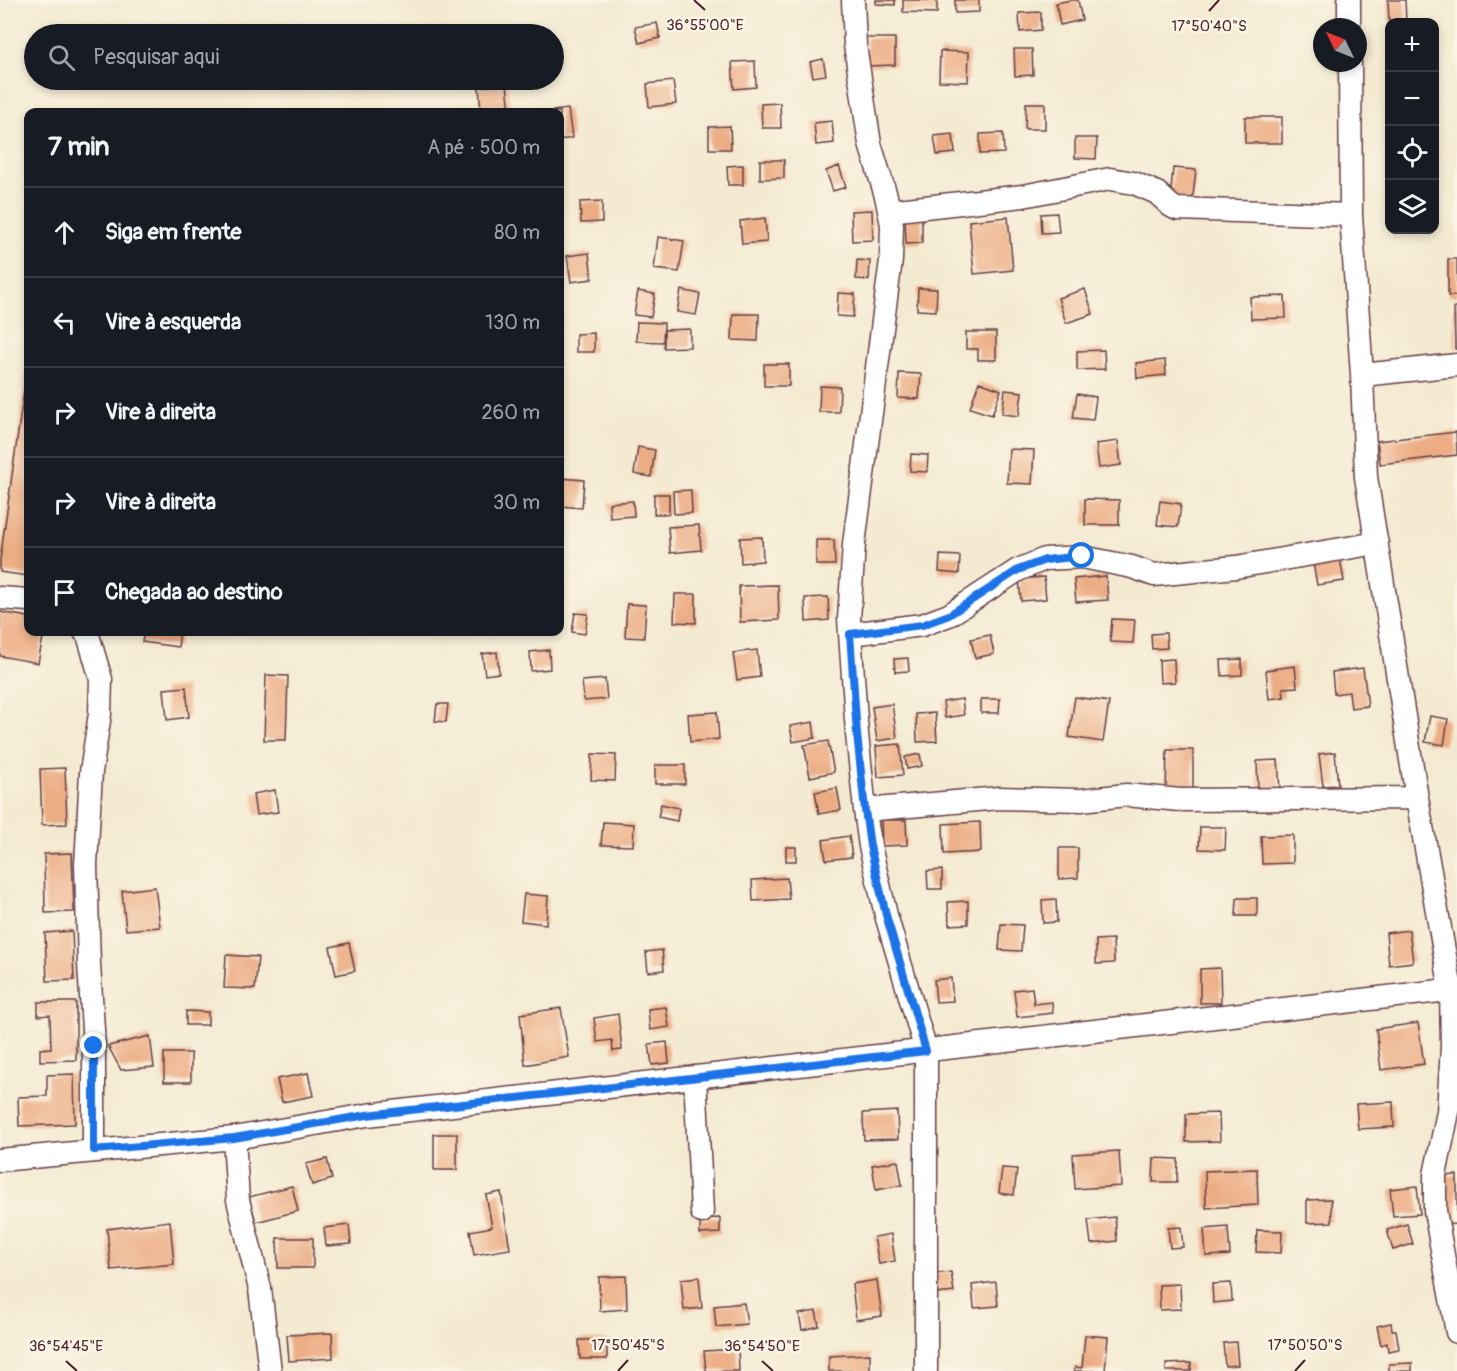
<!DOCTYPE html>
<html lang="pt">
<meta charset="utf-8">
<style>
:root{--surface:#171b24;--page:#242831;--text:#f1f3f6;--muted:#9ea1a6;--line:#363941}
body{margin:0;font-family:Pangolin,sans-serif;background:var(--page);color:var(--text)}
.controls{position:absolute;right:18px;top:18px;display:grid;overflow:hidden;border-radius:12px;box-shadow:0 3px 9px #0003}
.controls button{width:54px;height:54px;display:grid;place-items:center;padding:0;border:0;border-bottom:2px solid var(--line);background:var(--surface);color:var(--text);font:30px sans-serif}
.compass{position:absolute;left:1313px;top:18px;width:54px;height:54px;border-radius:50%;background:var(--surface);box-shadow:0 3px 9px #0003;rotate:313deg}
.stop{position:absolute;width:18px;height:18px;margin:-14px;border:4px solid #1a73e8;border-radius:50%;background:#fff}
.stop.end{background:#1a73e8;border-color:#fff;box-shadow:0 2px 6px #0008}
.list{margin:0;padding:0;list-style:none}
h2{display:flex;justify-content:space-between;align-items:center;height:78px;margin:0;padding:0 24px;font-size:26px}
h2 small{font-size:20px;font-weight:400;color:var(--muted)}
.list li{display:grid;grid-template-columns:39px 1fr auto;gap:18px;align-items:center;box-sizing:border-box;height:90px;padding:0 24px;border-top:2px solid var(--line)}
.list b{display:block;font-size:22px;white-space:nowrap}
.list em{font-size:20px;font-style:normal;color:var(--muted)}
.icon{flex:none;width:33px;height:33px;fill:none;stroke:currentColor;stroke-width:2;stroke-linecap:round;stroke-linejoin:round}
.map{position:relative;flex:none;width:1457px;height:1371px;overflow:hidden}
.search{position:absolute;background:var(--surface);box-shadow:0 3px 9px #0003;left:24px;top:24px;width:540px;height:66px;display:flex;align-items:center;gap:15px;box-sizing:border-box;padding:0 21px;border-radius:33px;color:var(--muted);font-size:22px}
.panel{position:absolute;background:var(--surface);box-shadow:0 3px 9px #0003;left:24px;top:108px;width:540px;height:528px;border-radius:12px}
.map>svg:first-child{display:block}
</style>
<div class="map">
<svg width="1457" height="1371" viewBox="0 0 1457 1371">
<rect width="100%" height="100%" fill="#fcf5e5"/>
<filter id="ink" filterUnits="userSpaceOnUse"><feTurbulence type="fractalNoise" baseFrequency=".0167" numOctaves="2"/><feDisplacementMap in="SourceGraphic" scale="12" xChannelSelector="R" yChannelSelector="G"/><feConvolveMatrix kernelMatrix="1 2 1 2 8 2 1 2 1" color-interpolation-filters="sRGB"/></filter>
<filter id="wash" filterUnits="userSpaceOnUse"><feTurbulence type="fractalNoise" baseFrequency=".008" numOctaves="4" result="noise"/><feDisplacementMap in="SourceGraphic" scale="24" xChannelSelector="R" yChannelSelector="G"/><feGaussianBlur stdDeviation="1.35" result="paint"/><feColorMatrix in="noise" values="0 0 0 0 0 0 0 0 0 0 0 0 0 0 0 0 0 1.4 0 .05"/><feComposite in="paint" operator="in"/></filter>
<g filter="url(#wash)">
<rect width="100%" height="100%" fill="#f4ead2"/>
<g id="blocks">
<path fill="#ecad85" d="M876 0H895V5L876 4Z
M903 0H937V13L903 12Z
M955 0H979V12L955 13Z
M1071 0H1078L1082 20 1060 25 1056 3Z
M1388 0H1405L1406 22H1389Z
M1041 12V30L1020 32 1019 13Z
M657 23 660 38 639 43 635 27Z
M866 38H895V65L867 66Z
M1014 49H1032L1033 75 1015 76Z
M940 51 969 52 968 82 939 81Z
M823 59 826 75 813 77 810 62Z
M755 61 756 87 734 89 732 62Z
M673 81 676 104 649 107 647 84Z
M507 84 510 112H481L479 87Z
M780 103 781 128H762L761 104Z
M1026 103H1045V129H1025Z
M568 109 572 138 560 140V112H553V111Z
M1245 117H1282V143H1245Z
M832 121 834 143 816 145 814 123Z
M730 126 731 149H709V127Z
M1003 133 1004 153 980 154V134Z
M953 134 955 153 937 155 934 136Z
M1075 138H1097L1096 159 1075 158Z
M760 160H784V178L760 179Z
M743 165V185H728L727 166Z
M839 166 846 187 833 191 826 171Z
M1173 168 1196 170 1192 204 1170 202Z
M602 201V222L581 223 580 202Z
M872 210 873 240 852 241 851 211Z
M1057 213 1059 232 1042 233 1041 214Z
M905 215H922V243L906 244Z
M1008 217 1013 270 974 274 969 221Z
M765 218 767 242 742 244 740 221Z
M658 237 684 241 679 272 654 269Z
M589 253 592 279 571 282 567 256Z
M1448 259H1457V296H1448Z
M857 260 870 261 869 280 856 279Z
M918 288 937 289 936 311 917 310Z
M1085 289 1093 314 1066 323 1058 298Z
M681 290 700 294 696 315 677 312Z
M638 291 655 294 651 317 634 315Z
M838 293 855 294 853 317 837 316Z
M1285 296 1286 318 1251 319 1250 297Z
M1454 307H1457V349H1455Z
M733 314H759L758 341 732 340Z
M637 322 664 323 663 342 636 341Z
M690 329V347L664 348V330Z
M966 332H996V360H978V349H966Z
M594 333V352H576V334Z
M1104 350 1105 369 1077 370V351Z
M1165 360 1166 375 1137 378 1136 363Z
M764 364H789V386H764Z
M27 369 28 370V576L0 572V560Z
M899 373 921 374 919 399 898 398Z
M979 382 1001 390 992 415 970 408Z
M820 386 840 387 839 412H819Z
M1005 390 1022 392 1019 416 1002 414Z
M1077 394 1096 397 1093 420 1073 418Z
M1456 432 1457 455 1380 464 1377 441Z
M1118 441 1121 465 1099 468 1096 444Z
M638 447 655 450 651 477 634 474Z
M1009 449 1034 450 1032 484 1007 483Z
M911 454 928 455 927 472 910 471Z
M560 478 584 480 582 508 560 506Z
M691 490 692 513 674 514 673 491Z
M654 494H669V514H654Z
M1085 499 1119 500V525H1085Z
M633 501 634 516 610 518 609 503Z
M1160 501 1181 504 1178 527 1157 525Z
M699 525 701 550 670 553 668 527Z
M762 537 763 561 741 563 740 538Z
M816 540H834L835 565H816Z
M940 555 960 556 959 574 939 572Z
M1340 558 1344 581 1317 585 1313 563Z
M1106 576 1108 600 1076 602 1074 579Z
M1044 577 1046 599 1021 601 1019 579Z
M778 585 779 620 740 622 739 586Z
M675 594H696V623L674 622Z
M828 597 829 620 806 622 805 598Z
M627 604 646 605 644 638 625 637Z
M0 612 28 617V632H44L38 663 0 656Z
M575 613 588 614 585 634 572 632Z
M1112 619 1135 620 1133 643 1110 642Z
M144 632H180L178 647 142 642Z
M1166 633 1167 648 1152 649 1151 634Z
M990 635 994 654 975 658 971 639Z
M549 650 550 669 531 671 530 652Z
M757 650 760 677 737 680 733 653Z
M497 652 499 673 485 675 482 654Z
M908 658 909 671 895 672 894 659Z
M1174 659 1175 682 1160 683 1159 660Z
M1242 659V675L1222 676 1221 660Z
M1295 666 1297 687 1283 688 1284 697 1269 699 1266 670Z
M1363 668 1368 706 1351 708 1349 692 1334 694 1332 672Z
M266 675 288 676 286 740H264Z
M605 679 607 699 584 701 582 681Z
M186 687 189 717 167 720 164 689Z
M1075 697 1109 702 1103 742 1069 737Z
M962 699 964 715 945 718 943 702Z
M981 699H1000L999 713H981Z
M437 704H448L446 722 435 721Z
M892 704 897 738 877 741 872 707Z
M717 712 719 739 690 742 688 714Z
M935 713 937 741 917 742 916 714Z
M1430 716 1448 719 1444 745 1425 742Z
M813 722 815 738 793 742 790 726Z
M828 741 834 772 810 777 804 745Z
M900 744 903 775 878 777 876 746Z
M1167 750H1193V792H1166Z
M1335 752 1338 785 1323 786 1319 754Z
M592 754 616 755 615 781 591 780Z
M920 754 922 766 907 769 905 757Z
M1278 760 1280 790 1258 791 1257 761Z
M655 765H685V784H655Z
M65 768 67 824 42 825 40 769Z
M837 788 841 810 819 814 815 792Z
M275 790 278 812 256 815 253 794Z
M661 804 679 808 677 821 658 817Z
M881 820H906L907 845 882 846Z
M603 822 634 824 633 846 601 845Z
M980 822 981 852 944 854 943 824Z
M1200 827H1226L1225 850 1199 849Z
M1293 835V863L1262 864 1261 836Z
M849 836 852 857 826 860 823 840Z
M786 847H796V861H786Z
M1059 848H1078V878L1059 879Z
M72 853 74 912 45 913 44 854Z
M942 870V889H928L927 871Z
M787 878 789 899 753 901 752 880Z
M155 887 160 927 126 930 122 891Z
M524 894 548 896 546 924 521 921Z
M1237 898H1257V916H1236Z
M1056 899 1057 922 1043 923 1042 900Z
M968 901V924L949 925 948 902Z
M1001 924 1023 925 1021 951 999 950Z
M1409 930 1413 962 1389 965 1386 933Z
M72 931 74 980 47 981 45 933Z
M1113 939 1114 963 1096 964V940Z
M349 943 355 971 336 975 330 947Z
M662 950 664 970 648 972 646 952Z
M226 955 258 957 255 989 224 988Z
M1220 968 1221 1003H1200V969Z
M951 978 953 1001 936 1002 934 980Z
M1032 988 1034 1004 1052 1002 1053 1013 1017 1017 1014 990Z
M38 1002H76V1060L40 1061V1049L51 1048 50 1015 38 1016Z
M666 1007 669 1027 650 1030 648 1009Z
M561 1008 569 1057 525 1065 520 1014Z
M186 1011 208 1012V1025H186Z
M618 1014 622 1050 613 1051 612 1040 597 1042 594 1018Z
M1418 1023 1424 1064 1381 1070 1376 1029Z
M150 1036 154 1067 121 1070 108 1046Z
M667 1042 669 1063 652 1065 649 1044Z
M164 1053H191V1082H164Z
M308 1073 313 1096 282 1102 277 1079Z
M74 1074 75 1124 19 1126 18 1097 47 1096V1075Z
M1393 1102 1394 1127 1358 1129 1356 1104Z
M897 1111 898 1139 864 1140 863 1113Z
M1219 1113 1220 1141 1186 1142V1114Z
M434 1134H457V1170H434Z
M1119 1151 1121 1186 1075 1189 1073 1154Z
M1154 1158 1178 1159 1177 1182H1153Z
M327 1159 332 1179 312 1185 306 1164Z
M898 1161 902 1185 876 1190 872 1165Z
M1002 1168 1017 1169 1014 1195 999 1193Z
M1257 1169 1258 1205 1206 1208 1205 1171Z
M1457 1175V1224L1443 1225 1441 1176Z
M292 1186 298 1211 256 1222 249 1197Z
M1417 1186 1420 1214 1393 1216 1390 1189Z
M501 1192 510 1249 474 1255 470 1231 492 1227 486 1195Z
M1331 1199 1332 1222 1307 1223V1200Z
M1115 1217 1117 1241 1091 1244 1088 1220Z
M720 1218V1233L700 1234V1219Z
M170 1221 174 1264 111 1270 107 1229Z
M1407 1224 1413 1244 1393 1250 1387 1230Z
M349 1225 351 1244 326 1246 324 1228Z
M1181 1227 1183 1247 1170 1248 1168 1228Z
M1228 1227 1230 1255 1206 1256 1204 1229Z
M1257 1230 1282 1231 1281 1253 1256 1252Z
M891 1234 895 1261 879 1264 874 1237Z
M277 1238H313V1268H278Z
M951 1272 954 1292 936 1294 934 1274Z
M626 1276 627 1309 600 1311 599 1277Z
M699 1277 702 1308 684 1310 681 1279Z
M877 1280 882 1316 856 1320 852 1284Z
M996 1282 998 1306 974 1308 972 1285Z
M1231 1283 1232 1301 1213 1303 1212 1284Z
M1180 1284 1181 1309 1160 1310 1159 1285Z
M744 1303 747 1324 716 1327 714 1306Z
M816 1311 819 1326 802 1330 799 1314Z
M1391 1323 1392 1330H1396L1399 1349 1388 1351 1387 1343 1381 1345 1377 1326Z
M332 1333 333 1358 289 1361 287 1335Z
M1085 1335 1108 1337 1105 1371H1074L1075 1367 1082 1368Z
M579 1340H607V1359H580Z
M1236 1342 1238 1365 1225 1366 1223 1343Z
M738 1349 739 1371H706L704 1351Z
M870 1354V1371H829V1356Z
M1191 1363V1371H1166V1364Z
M1412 1363V1371H1389V1364Z"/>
</g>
</g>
<g filter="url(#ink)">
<use href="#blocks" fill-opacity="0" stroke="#643d44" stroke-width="1.5"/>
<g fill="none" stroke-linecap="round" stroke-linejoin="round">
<g stroke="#643d44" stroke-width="25">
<path id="minor" d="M853 0 855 45 870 144 886 196 892 225 891 260 854 544 849 619 857 734 865 810 870 846 886 915 926 1051V1371
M1349 0V27
M1350 63 1351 215 1362 375 1366 477 1417 798 1451 990 1452 1047 1448 1112 1435 1175V1211L1457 1332
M889 211 1023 196 1110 179 1134 183 1157 193 1171 206 1177 209 1351 215
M1362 375 1457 365
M0 598 28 600
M85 632 88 635 101 679 100 714 91 772 86 865 89 964 94 1046V1150
M850 634 922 625 949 615 1018 570 1045 559 1082 557 1132 567 1154 575 1236 567 1377 543
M865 810 999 798 1081 800 1126 795 1180 800 1417 798
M695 1077 702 1212
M234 1138 238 1200 260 1289 270 1371
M0 1160 234 1138 367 1115 1457 989"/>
</g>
<use href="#minor" stroke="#fff" stroke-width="22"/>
</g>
</g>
<g fill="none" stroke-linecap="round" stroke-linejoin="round" filter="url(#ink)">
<path stroke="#1a73e8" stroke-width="8" d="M94 1046V1150L234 1138 367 1115 926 1051 886 915 870 846 865 810 857 734 850 634 922 625 949 615 1018 570 1045 560 1082 556"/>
</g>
<path fill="none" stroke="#4a1f2b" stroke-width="2" d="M694 0 705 10M1209 11 1219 0M66 1361 77 1371M762 1361 773 1371M618 1371 628 1360M1295 1371 1305 1360"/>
<g font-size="15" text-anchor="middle" fill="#4a1f2b" stroke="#fcf5e5" stroke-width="5" stroke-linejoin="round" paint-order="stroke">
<text x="705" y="30">36°55'00"E</text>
<text x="1209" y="31">17°50'40"S</text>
<text x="628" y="1350">17°50'45"S</text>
<text x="1305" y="1350">17°50'50"S</text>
<text x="66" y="1351">36°54'45"E</text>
<text x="762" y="1351">36°54'50"E</text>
</g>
</svg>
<div class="controls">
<button>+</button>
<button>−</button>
<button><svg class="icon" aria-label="locate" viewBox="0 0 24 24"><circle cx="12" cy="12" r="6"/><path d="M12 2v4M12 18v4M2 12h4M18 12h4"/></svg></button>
<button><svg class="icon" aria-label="layers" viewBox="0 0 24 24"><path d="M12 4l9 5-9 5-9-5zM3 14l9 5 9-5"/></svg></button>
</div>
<svg class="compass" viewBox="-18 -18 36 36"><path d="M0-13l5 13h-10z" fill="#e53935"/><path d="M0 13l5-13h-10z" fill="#9ea1a6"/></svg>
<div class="stop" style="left:1082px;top:556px"></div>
<div class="stop end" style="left:94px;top:1046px"></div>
<div class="search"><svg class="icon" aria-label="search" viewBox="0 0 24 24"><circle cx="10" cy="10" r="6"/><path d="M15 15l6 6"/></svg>Pesquisar aqui</div>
<section class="panel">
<h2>7 min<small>A pé · 500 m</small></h2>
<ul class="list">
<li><svg class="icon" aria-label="ahead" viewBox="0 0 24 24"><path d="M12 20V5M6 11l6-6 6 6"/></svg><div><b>Siga em frente</b></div><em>80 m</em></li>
<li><svg class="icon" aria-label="left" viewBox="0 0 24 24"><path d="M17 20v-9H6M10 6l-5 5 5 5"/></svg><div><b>Vire à esquerda</b></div><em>130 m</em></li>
<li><svg class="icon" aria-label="right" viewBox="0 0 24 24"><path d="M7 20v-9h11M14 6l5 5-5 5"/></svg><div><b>Vire à direita</b></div><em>260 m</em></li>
<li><svg class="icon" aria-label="right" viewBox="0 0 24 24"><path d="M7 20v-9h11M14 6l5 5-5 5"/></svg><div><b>Vire à direita</b></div><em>30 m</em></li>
<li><svg class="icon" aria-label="arrive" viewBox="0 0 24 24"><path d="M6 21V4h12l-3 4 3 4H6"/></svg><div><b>Chegada ao destino</b></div></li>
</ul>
</section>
</div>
